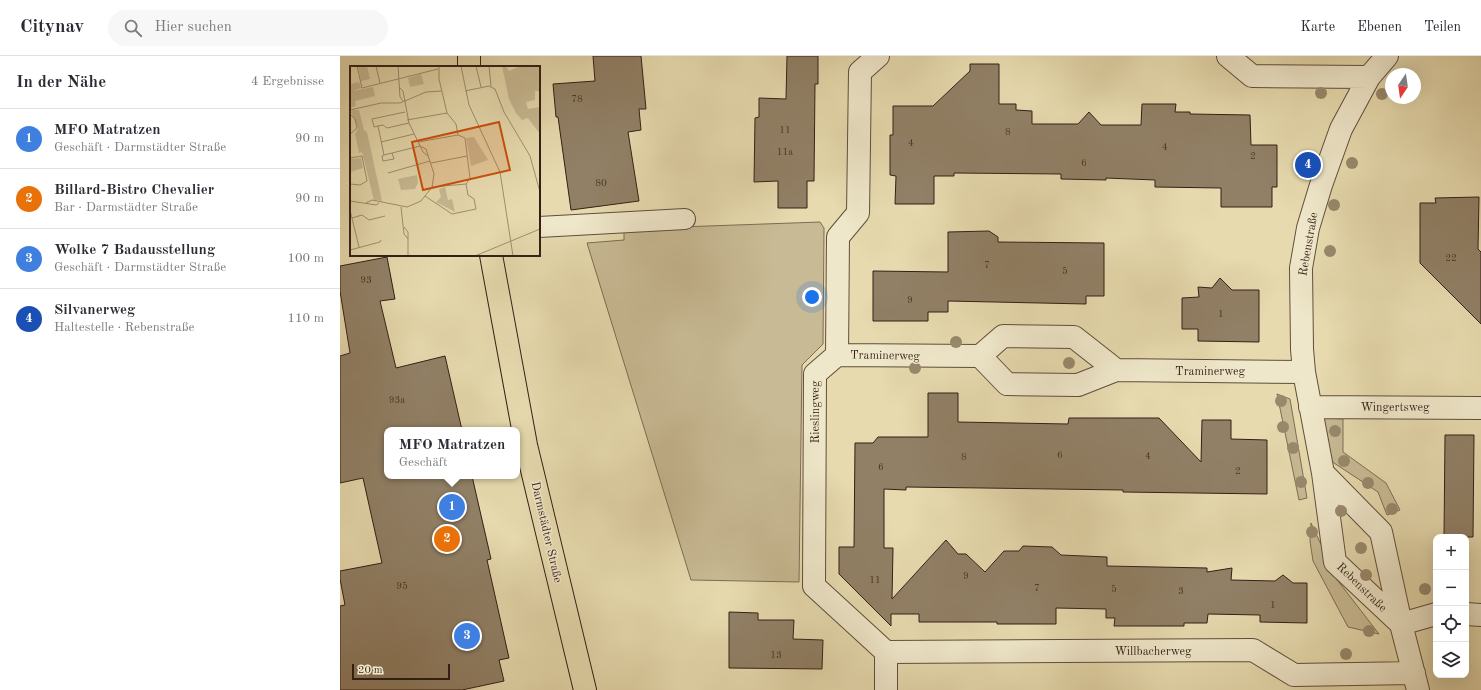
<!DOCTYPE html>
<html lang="de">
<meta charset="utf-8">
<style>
:root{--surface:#fff;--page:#f7f7f7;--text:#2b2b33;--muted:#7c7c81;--line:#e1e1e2;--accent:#8f2418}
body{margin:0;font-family:"Old Standard TT",serif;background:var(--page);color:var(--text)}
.controls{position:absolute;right:12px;bottom:12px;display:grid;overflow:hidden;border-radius:8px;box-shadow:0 4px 16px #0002}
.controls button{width:36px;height:36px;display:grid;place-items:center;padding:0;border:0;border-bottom:1px solid var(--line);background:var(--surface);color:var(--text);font:20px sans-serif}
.compass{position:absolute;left:1045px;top:12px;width:36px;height:36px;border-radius:50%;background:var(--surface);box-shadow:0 4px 16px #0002;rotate:193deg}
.scale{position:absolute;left:12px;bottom:10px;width:98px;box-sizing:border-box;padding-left:4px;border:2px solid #341f17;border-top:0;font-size:11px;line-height:14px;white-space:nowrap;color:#341f17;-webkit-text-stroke:3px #efe7ca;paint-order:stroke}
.you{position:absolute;left:472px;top:241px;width:14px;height:14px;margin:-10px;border:3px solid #fff;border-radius:50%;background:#1a73e8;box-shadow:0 0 0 6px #1a73e833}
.badge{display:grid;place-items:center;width:26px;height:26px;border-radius:50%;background:var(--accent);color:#fff;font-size:13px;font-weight:700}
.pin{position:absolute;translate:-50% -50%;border:2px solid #fff;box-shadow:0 1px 4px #0006}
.popup{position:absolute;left:44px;top:371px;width:136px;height:52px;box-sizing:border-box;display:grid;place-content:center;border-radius:8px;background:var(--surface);filter:drop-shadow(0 1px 3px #0005);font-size:13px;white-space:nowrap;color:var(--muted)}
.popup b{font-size:15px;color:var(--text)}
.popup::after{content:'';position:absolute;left:50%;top:100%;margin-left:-8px;border:8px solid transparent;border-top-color:var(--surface)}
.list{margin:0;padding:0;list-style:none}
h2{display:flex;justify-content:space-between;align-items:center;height:52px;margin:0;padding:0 16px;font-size:17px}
h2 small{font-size:13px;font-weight:400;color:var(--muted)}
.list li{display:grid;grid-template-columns:26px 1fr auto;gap:12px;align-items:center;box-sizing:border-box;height:60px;padding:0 16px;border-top:1px solid var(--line)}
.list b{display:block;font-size:15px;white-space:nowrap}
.list p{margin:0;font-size:13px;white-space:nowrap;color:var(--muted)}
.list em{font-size:13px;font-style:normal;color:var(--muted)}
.icon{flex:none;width:22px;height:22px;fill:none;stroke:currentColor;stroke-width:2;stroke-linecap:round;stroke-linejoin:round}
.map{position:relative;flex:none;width:1141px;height:634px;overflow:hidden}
header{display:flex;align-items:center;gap:24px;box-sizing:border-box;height:56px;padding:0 20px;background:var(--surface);border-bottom:1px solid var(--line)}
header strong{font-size:19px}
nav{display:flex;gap:22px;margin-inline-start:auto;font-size:14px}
.search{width:280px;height:36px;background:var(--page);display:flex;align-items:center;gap:10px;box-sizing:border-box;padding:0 14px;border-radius:22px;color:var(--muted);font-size:15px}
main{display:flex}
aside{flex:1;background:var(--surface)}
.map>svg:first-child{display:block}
</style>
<header>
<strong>Citynav</strong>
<div class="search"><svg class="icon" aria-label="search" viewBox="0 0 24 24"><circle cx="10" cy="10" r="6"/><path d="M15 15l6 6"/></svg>Hier suchen</div>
<nav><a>Karte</a><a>Ebenen</a><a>Teilen</a></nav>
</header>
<main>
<aside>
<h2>In der Nähe<small>4 Ergebnisse</small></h2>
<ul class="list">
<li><span class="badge" style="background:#3f7fe0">1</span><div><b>MFO Matratzen</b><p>Geschäft · Darmstädter Straße</p></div><em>90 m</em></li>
<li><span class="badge" style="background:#e8710a">2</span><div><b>Billard-Bistro Chevalier</b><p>Bar · Darmstädter Straße</p></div><em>90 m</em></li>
<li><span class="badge" style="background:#3f7fe0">3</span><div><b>Wolke 7 Badausstellung</b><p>Geschäft · Darmstädter Straße</p></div><em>100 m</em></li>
<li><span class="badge" style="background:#1a4fb4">4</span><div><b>Silvanerweg</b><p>Haltestelle · Rebenstraße</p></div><em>110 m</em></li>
</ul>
</aside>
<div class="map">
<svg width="1141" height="634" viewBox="0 0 1141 634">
<rect width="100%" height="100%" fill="#e6daae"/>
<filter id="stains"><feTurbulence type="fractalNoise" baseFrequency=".005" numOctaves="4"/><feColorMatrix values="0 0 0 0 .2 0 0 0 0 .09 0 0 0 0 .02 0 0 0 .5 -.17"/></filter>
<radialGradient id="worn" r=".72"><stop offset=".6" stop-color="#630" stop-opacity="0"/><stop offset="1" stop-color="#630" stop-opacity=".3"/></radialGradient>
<path fill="#c8ba94" stroke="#7e6c56" d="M480 166 484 172 483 288 462 309 459 526 351 524 247 187 284 184V173Z
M937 338 950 343 967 442 959 444Z
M984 362 1003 363V396L1046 427 1060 454 1047 459 1038 436 988 403Z
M971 467 998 525 1039 578 1008 571 973 505 970 485Z"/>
<path fill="#918066" stroke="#341f17" d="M253 0H301L306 53H299L301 74 288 76 299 145 231 154 218 61H216L213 28 255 25Z
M447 0H478V28H475L474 125H467V152H438V125L414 126 415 62 419 61V42L446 43Z
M630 8H659V48H676V54L692 55V68H738L749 56 761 69H801L802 48H836L835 56H850V58L910 59 911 89H937V131H932V151H881V132L815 131V124L766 122V124L721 123V118L614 117V120H594V148H555L556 120 550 119V79H553V50H593L630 15Z
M1139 141 1138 193 1141 196V268L1080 207V147H1096L1095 142Z
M649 175 658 181V186L764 187V240H746V248L608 245V256H588V265H533V215L608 216V176Z
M47 201 55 243 40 245 56 312 105 300 122 374H47V420H132L151 503 147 504 169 602 159 604 164 625 122 634H0V550L5 549 0 523V515L42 507 23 422 0 427V300L10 297 0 235V210Z
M880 222 892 234H919V286L858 285V273H842V242L859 241 858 231 872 232Z
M588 337H618V366L728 368 729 362H819L861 406 862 364H891V383L927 384V438L783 436V434L643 432 566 431V434L544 433V492H553L552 543 606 484 618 498H626L645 516 664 495H679L683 490 712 491 721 499 767 501V510L867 512V516L892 512 891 524 935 525 943 519 953 527H967V567L920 566V559L868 558 867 567H844V570H774L775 562H766V553L716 552V568H657V566H579V558H551V570L499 518V491H514L515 387H533L538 381H588Z
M1105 379H1134L1133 481H1104Z
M389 556 418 557V564H454L453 583 483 584 482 613 389 612Z"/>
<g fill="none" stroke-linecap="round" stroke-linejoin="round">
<g stroke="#604e3d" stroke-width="22">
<path id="lane" d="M199 171 345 163"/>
</g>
<g stroke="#604e3d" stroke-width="24">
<path id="street" d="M538 0 520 16 518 157 498 181 497 299 475 318 474 530 546 596V634
M888 0 912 20 1029 21
M1047 0 1029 21 1001 73 981 129 968 172 961 212 962 293 964 316 983 417 995 506 1061 568
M497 299 640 300 667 328 738 329 776 314 964 316
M640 300 663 280 734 281 776 314
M970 351 1141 352
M983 417 1041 476 1061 568 1078 634
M1126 558 1141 559
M1061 568 1096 558
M546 596 913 594 954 619 1074 617"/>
</g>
<g stroke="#341f17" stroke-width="24">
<path id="primary" d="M129 11V0
M151 199 186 389 245 634"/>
</g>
<use href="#lane" stroke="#efe7ca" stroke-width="20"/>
<use href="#street" stroke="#efe7ca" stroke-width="22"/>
<use href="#primary" stroke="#e6daae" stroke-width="22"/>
</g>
<g fill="#98896c">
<circle cx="981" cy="37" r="6"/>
<circle cx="1042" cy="38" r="6"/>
<circle cx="1012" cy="107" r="6"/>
<circle cx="994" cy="149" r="6"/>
<circle cx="990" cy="195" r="6"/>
<circle cx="616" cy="286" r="6"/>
<circle cx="729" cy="307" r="6"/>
<circle cx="575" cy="312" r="6"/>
<circle cx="941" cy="345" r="6"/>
<circle cx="943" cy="371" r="6"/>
<circle cx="995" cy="375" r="6"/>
<circle cx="953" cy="392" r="6"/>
<circle cx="1004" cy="405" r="6"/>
<circle cx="961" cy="426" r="6"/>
<circle cx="1028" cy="427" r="6"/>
<circle cx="1052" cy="453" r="6"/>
<circle cx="1001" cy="455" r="6"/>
<circle cx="972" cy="476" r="6"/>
<circle cx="1021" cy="492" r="6"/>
<circle cx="1026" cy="519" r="6"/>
<circle cx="1085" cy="533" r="6"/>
<circle cx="1029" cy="575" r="6"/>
<circle cx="1006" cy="598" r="6"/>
</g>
<g text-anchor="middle" stroke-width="3" stroke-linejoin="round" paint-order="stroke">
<g font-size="10" fill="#4b372b">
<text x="237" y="46">78</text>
<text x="445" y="77">11</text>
<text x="668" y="79">8</text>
<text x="571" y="90">4</text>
<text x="825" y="94">4</text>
<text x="445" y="99">11a</text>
<text x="913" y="103">2</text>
<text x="744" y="110">6</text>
<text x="261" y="130">80</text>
<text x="1111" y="205">22</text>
<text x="647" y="212">7</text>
<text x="725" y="218">5</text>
<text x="26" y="227">93</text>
<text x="570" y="247">9</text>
<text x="881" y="261">1</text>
<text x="57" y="347">93a</text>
<text x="720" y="402">6</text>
<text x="808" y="403">4</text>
<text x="624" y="404">8</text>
<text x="541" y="414">6</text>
<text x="898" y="418">2</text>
<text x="626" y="523">9</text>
<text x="535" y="527">11</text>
<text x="62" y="533">95</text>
<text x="697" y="535">7</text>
<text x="774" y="536">5</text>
<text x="841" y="538">3</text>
<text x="933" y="552">1</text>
<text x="436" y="602">13</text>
</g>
<g font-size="12" fill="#341f17" stroke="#efe7ca">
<text transform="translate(968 188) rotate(-80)" y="4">Rebenstraße</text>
<text transform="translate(545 299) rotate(1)" y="4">Traminerweg</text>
<text x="870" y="319">Traminerweg</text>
<text x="1055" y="355">Wingertsweg</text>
<text transform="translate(475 356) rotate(-90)" y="4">Rieslingweg</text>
<text transform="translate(207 476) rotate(77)" y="4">Darmstädter Straße</text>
<text transform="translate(1022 531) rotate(44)" y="4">Rebenstraße</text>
<text x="813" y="599">Willbacherweg</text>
</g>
</g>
<g transform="translate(10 10)">
<rect width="190" height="190" fill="#e6daae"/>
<path d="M8 0H17L20 13 11 15ZM152 0H156L159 5 168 1H190V25H185V34L176 36 178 43 190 41V68L178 52 172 54 166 47 159 33ZM71 8 74 18 60 21 58 12ZM0 14 1 18 9 16 11 22 3 25 23 21 25 30 5 35 6 40 0 42ZM3 44H9L14 64 17 66 32 135 24 134 12 86 9 87 5 68 8 63 1 46ZM124 71 138 94 121 100 116 72ZM11 92 13 102 0 106V93ZM67 109 68 117 65 123 51 124 48 113ZM95 121 98 134 102 133 105 146 86 136 91 131 89 123Z" fill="#c8ba94"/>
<path fill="none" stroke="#9f8f72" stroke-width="1" d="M7 0 12 22 88 3M26 0 30 17M48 0 50 31 53 35M111 0 119 39 150 106 163 190M126 0 131 21M139 0 141 20M49 21 53 25 59 57 73 86 78 90M115 25 139 20 145 23 154 46 180 90 190 126M0 44 31 37H50L76 26 91 25M0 48 5 53 7 62 0 68M57 54 97 47M28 60 24 61 22 53 55 46M28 60 33 59 37 62 59 57M28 60 34 89M31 76 64 68M68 76 108 69M42 87 44 93 33 95 32 90 34 89 70 80M0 92 12 90 17 115 10 119 0 118M81 97 117 90M38 107 80 95M82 121 116 118M75 130 102 148 126 143 124 133 118 129 116 118 120 112 115 72 108 69 106 58 97 47 89 13V0M0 135 26 139 29 137M16 137 22 134 57 141 71 135 82 121 84 108 76 83 70 80M51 141 54 168 58 173M0 144 9 181M2 152 12 149 19 154 35 150M54 161 58 166V190M0 184 30 176 31 174M125 190 190 163"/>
<path fill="#cd500e" fill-opacity="0.15" stroke="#cd500e" stroke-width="2" d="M149 56 160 104 73 124 62 76Z"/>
<rect width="190" height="190" fill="none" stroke="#341f17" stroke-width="2"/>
</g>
<rect width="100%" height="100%" filter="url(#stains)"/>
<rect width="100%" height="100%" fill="url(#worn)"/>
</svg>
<div class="controls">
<button>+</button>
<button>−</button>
<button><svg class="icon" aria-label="locate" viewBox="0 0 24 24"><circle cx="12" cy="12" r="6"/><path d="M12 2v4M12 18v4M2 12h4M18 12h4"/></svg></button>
<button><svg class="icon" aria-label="layers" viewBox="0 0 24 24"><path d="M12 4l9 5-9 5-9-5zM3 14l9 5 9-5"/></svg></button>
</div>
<svg class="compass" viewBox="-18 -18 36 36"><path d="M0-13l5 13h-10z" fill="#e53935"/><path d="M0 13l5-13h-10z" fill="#7c7c81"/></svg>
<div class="scale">20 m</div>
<div class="you"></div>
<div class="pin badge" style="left:112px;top:451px;background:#3f7fe0">1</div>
<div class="popup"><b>MFO Matratzen</b>Geschäft</div>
<div class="pin badge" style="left:107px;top:483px;background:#e8710a">2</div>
<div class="pin badge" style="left:127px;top:580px;background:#3f7fe0">3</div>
<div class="pin badge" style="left:968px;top:109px;background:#1a4fb4">4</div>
</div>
</main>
